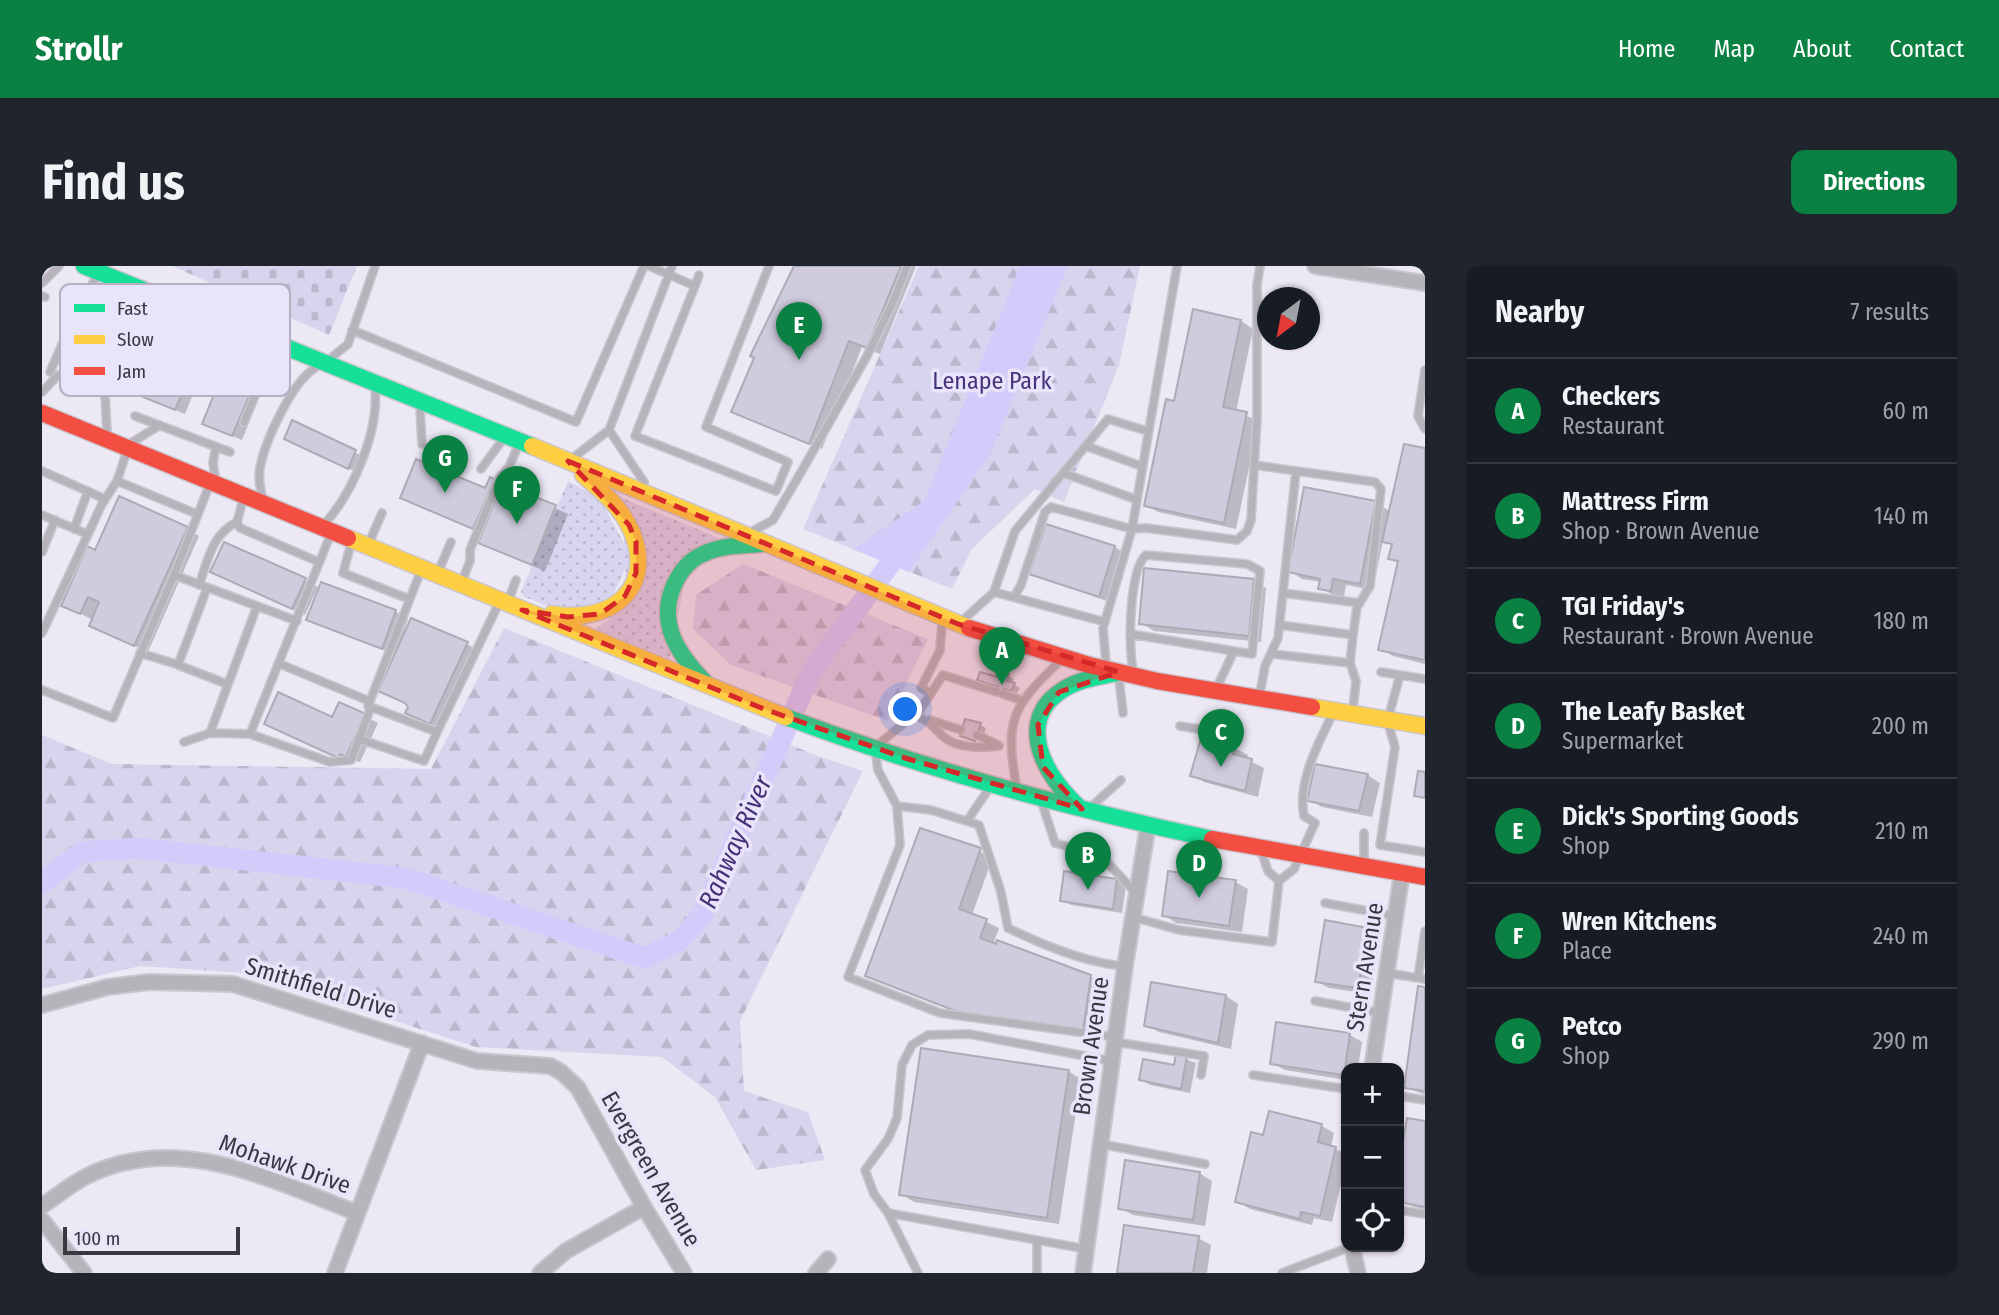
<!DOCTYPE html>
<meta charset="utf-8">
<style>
:root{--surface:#171b24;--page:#20242c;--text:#f1f3f6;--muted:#9ea1a6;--line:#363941;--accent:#0b8043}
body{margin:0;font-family:"Fira Sans Condensed",sans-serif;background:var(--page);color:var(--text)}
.controls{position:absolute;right:21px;bottom:21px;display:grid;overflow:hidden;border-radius:14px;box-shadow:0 2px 5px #0004}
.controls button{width:63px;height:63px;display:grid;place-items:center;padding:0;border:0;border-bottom:2px solid var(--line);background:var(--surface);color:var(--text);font:35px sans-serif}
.compass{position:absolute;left:1215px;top:21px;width:63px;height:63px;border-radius:50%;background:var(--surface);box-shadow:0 2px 5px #0004;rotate:212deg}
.scale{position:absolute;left:21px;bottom:18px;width:177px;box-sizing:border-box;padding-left:7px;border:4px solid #393740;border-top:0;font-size:19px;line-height:24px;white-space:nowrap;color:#393740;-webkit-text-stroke:5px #e8e4fa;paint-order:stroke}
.you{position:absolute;left:864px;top:444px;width:24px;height:24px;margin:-18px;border:5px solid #fff;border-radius:50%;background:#1a73e8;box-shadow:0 0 0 10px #1a73e833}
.badge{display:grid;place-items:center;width:46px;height:46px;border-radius:50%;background:var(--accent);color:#fff;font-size:23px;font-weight:700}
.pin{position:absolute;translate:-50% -58px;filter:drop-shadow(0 2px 4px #0008)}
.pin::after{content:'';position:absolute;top:37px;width:24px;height:21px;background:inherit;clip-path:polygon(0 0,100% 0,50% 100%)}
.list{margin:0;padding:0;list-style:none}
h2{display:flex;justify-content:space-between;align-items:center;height:91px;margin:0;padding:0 28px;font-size:30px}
h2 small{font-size:23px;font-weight:400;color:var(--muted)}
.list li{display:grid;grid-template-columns:46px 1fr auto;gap:21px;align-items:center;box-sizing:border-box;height:105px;padding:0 28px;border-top:2px solid var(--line)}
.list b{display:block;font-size:26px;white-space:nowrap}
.list p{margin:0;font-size:23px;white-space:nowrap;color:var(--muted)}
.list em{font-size:23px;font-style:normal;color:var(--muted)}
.icon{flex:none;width:38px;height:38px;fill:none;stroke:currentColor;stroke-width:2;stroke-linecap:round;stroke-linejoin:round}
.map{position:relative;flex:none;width:1383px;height:1007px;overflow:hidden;border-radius:14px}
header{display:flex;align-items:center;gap:42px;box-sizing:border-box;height:98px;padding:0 35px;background:var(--accent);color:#fff}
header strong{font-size:33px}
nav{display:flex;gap:38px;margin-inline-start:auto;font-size:24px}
.intro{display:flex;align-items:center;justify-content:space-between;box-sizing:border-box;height:168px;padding:0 42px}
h1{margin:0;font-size:49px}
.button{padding:18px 32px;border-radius:14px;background:var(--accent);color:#fff;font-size:24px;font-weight:700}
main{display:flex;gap:42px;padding:0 42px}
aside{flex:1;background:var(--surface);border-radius:14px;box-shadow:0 2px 5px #0004}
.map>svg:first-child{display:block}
</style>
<header>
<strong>Strollr</strong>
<nav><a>Home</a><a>Map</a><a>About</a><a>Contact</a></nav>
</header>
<div class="intro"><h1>Find us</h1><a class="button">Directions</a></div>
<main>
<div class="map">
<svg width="1383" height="1007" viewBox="0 0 1383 1007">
<defs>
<pattern id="grass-dots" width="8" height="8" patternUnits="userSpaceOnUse" patternTransform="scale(1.75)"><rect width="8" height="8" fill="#d9d4ee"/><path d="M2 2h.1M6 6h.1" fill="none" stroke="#bbb7cd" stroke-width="1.8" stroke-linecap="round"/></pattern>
<pattern id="forest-firs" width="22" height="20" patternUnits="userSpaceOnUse" patternTransform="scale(1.75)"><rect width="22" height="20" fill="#d9d4ee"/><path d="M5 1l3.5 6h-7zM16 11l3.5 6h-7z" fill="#bbb7cd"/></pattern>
<pattern id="cemetery-stones" width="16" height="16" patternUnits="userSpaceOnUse" patternTransform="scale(1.75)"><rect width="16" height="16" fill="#d9d4ee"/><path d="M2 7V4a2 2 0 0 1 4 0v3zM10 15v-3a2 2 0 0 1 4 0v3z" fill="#bbb7cd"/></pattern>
</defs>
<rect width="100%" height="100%" fill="#ece9f5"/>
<path fill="url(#grass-dots)" d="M526 215 557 231 589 290 568 335 517 345 483 331 479 326Z
M580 232 677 272 648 287 628 393 554 363 585 339Z"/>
<path fill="url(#forest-firs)" d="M877 0H1098L1077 99 1022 236 993 223 930 283 910 323 761 263Z
M701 298 886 373 846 455 689 399 651 363 654 329Z
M462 362 776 490 821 505 698 755 702 825 766 846 783 894 714 904 673 831 620 791 434 781 204 707 98 700 0 723V469L70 498 389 503Z"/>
<path fill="url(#cemetery-stones)" d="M130 0H315L287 69Z"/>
<path fill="#d5cbfb" d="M978 0H1026L948 189 867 306 811 283 882 235Z"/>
<path fill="#0003" d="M753 0H874L838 88 820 81 780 183 692 146Z
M1199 55 1211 63 1194 146 1217 155 1194 263 1116 246 1104 239 1133 137Z
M148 108 157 113 143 148 112 135Z
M207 130 216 135 200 174 171 162Z
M251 156 322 191 316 207 253 178Z
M1383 184V398L1351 390 1338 383 1357 297 1348 292 1351 280 1341 274 1331 324 1304 319 1302 331 1291 329 1278 322 1279 316 1260 313 1248 305 1264 223 1334 237 1349 246Z
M449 213 526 248 503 305 451 284 438 277 442 268 360 232 444 224Z
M1005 260 1073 281 1085 289 1070 337 989 307Z
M145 262 157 270 106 386 62 366 51 354 21 339 54 286Z
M183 278 276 321 263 349 183 313Z
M1212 315 1224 322 1219 376 1112 365 1099 357Z
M280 318 354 346 366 353 362 365 425 378 437 385 401 464 378 453 368 441 354 389 267 354Z
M963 408 972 413 971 418 978 422 975 427 968 425 966 432 958 422 937 414H961Z
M323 450 336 457 318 496 312 494 310 498 237 464Z
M938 459 944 462 940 475 923 470Z
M1193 482 1206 489 1204 493 1222 502 1216 531 1162 516 1150 509Z
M1325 509 1338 517 1330 551 1280 541 1267 534Z
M879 564 951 591 930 649 957 662 951 679 1049 711 1061 718 1053 771 931 753 825 710Z
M1075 614 1084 620 1080 647 1029 639 1019 634Z
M1193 616 1206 623 1200 666 1134 657 1122 649Z
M1325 664 1338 671 1328 728 1287 722 1274 715Z
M1383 722V829L1364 821Z
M1184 730 1196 738 1189 783 1117 766 1104 759Z
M1308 769 1320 776 1316 802H1304V814L1243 804 1230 797Z
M1135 790 1154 797 1148 827 1108 819 1099 813 1133 801Z
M1026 805 1039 813 1017 958 872 936 859 928Z
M1228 848 1280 860 1292 867 1289 881 1304 888V897L1290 956 1272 952 1270 959 1208 943 1195 935 1223 871Z
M1367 854 1383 857V944L1357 936V907Z
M1157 907 1170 915 1163 960 1091 949 1078 942Z
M1156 972 1169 979 1165 1007H1077Z"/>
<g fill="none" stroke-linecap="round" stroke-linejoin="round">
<path stroke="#d5cbfb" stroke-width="21" d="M0 617 39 586 96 582 363 612 603 692 637 675 660 650 770 405 864 276"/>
</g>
<path fill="#d0ccde" stroke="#adabb5" stroke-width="2" d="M752 0H859L825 82 807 75 767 178 689 146 712 92 708 90Z
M1151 43 1199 54 1181 141 1205 146 1182 257 1102 240 1124 133 1132 135Z
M117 90 149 106 133 144 101 131Z
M177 116 208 128 190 170 160 158Z
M250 154 314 184 306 203 242 173Z
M1362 178 1383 182V394L1336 384 1356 295 1346 293 1350 278 1340 276Z
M374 193 443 222 448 211 453 213 431 263 358 232Z
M460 218 514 239 490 299 436 277Z
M1262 221 1334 235 1318 318 1291 313 1289 325 1276 323 1278 313 1246 306Z
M77 230 146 261 92 380 47 360 57 336 46 331 38 348 19 340 45 280 53 284Z
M1004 258 1073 280 1057 331 987 308Z
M182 276 264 312 250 343 168 306Z
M1102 302 1212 313 1207 370 1097 358Z
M279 316 354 344 340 383 264 354Z
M369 352 426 376 388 458 363 447 366 441 363 437 336 425Z
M938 406 960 412 962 406 967 408 965 415 973 417 969 425 962 423 960 431 954 429 956 421 935 414Z
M236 426 290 451 297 436 324 448 304 491 298 488 296 492 222 458Z
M923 453 939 457 933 475 918 470Z
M1159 472 1194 480 1191 488 1210 493 1203 525 1148 510Z
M1273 498 1326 508 1317 545 1265 535Z
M1376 505 1383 506V532L1372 530Z
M878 562 939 582 917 643 945 653 938 672 954 678 955 674 1049 709 1041 765 916 746 823 710Z
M1022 605 1075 613 1071 643 1018 635Z
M1126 605 1194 614 1187 660 1120 650Z
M1283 654 1326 662 1316 722 1273 716Z
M1109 716 1184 729 1176 777 1102 760Z
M1376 720 1383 721V825L1362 822Z
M1234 756 1308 767 1302 809 1228 798Z
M879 782 1027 804 1005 952 857 929Z
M1134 788 1145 790 1139 823 1097 814 1101 793 1132 799Z
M1227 845 1280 858 1276 876 1294 881 1278 950 1259 946 1258 953 1193 936 1209 866 1221 869Z
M1365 852 1383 855V941L1357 936V898Z
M1083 894 1158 906 1151 954 1076 943Z
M1082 959 1157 970 1151 1007H1075Z"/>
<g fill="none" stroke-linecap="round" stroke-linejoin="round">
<g stroke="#c9c6d0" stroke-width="10">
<path id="lane" d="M607 0 653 20 593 170 734 225 746 196 664 161 727 0
M1135 0 1090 263 1104 262 1195 274 1205 265 1209 254 1215 152V19L1218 0
M0 17 17 0
M653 20 657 9
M0 30 3 31
M310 64 534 156 602 0
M120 73 220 113 202 156
M135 79 148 47
M289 92 306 78 333 0
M1383 104 1376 150 1383 163
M8 106 36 42 55 10
M206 107 227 79
M0 126 16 109
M378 141 380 178
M93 150 188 186
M567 164 602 216
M65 166 63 128C98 115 101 64 108 32
M89 177 118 159
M1044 180 1099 200
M84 188 75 215 155 248
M532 191 567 164 630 0
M1212 199 1333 216 1339 223 1328 320 1315 341 1311 369 1308 397 1314 415 1311 443
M439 203 461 173
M0 205 63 233
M1021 207 1093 233
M173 211 171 196 174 181
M167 220 132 309 255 355
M220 230C218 221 216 212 218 202 223 175 250 116 273 102
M201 234 195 256 198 262 277 296
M0 249 45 268
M284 256C312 225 337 164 333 123
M32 263 46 225
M711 265 731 254 762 201 825 90 852 34 865 0
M327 277 340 247
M309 278 301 307 367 333
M0 286 13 254
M397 304 409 276
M378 307 326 440 395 466 456 339
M421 313 428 295V284L458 211 467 201 476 180
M157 319C166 294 170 268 195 256
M165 322 136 399 185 418
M952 326 1063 356
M1241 327 1318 337
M972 331 979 319 1003 246 1009 241 1090 263 1061 362 1064 397
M467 333 474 314
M921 354 952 326 973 265 1066 153 1105 165
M1238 359 1311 369
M0 367 60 238 75 215
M1088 368 1210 388 1218 305 1205 298 1104 289C1087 304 1086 381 1091 403
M98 387 137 399
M1231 388 1308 397
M238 398 327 435
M1339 406 1383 413
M1077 413 1081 447
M1176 419 1192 385
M0 424 71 452 132 309
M889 427 879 422 898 384 900 358
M1218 427 1223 400 1236 372 1254 205
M961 428 979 434
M1347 449 1358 409
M873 450C888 454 891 462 903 472 918 483 940 482 957 480
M888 454 919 464
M1138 460 1175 466
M1347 460 1353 481 1338 579 1383 586
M168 467 215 340
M208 468 288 496 309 494 329 441
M935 469 956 479
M317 473 382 495 395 466
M142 476 168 467 208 468 288 270
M838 477 878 444 901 409 955 426
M834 490 836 504 855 540 889 544 937 559 959 626 966 662C1001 679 1043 697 1082 700
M974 518C963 454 970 441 1016 397
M1051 539 1079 514
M855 540 858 579 806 711 898 747 1073 771
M1001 540 1013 577 1060 591 1094 627
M925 555 946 524
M1322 567V595
M1221 590 1226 605 1237 615
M1237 615 1252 603 1273 557 1262 550C1255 517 1276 478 1290 449
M1283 637 1353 650
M1091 651 1137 664 1230 676 1237 615
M1345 707 1383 713
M1376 712 1383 665
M1273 735 1338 747
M1073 776 1162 790 1159 809
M1211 809 1304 823
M1357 830 1383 834
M1059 878 1163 898
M1357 944 1383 948
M846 947 876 1007
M1044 983 846 947 832 928 823 904 846 873 855 852 860 799 870 779 886 769 927 768 1069 795
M995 1007V974
M1240 1007 1308 981"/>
</g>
<g stroke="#c9c6d0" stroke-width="18">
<path id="street" d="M1273 0 1383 17
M0 739 66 721 107 716 191 718 435 795 508 800 519 806 536 822 602 941 642 1007
M1330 802 1360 607
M0 940C15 930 29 918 45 910 136 865 229 914 315 947
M0 954 42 1007
M1310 981 1316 1007
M293 1007 380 777
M498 1007 524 985 602 941
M774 1007 786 993
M1041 1007 1083 700 1106 559"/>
</g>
<g stroke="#c9c6d0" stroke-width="19">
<path id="fast" d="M42 0 490 180
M662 415C636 388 615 357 632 319 638 306 647 294 661 288 679 279 699 280 719 278
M744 451C883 503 1025 542 1170 573
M1038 542C1004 512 970 455 1022 423 1038 413 1057 411 1075 407"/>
</g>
<g stroke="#c9c6d0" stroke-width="19">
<path id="slow" d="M490 180 927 362
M306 272 744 451
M510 348C565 358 614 326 590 266 580 242 560 225 541 209
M1270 441 1383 460"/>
</g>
<g stroke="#c9c6d0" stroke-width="19">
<path id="jam" d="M0 147 306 272
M927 362 1047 399 1115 415 1270 441
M1170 573 1383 611"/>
</g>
<use href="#lane" stroke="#b6b4ba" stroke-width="7"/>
<use href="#street" stroke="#b6b4ba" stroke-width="14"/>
<use href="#fast" stroke="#16e098" stroke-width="16"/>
<use href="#slow" stroke="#ffcf43" stroke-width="16"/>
<use href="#jam" stroke="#f24e42" stroke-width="16"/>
</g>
<path fill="#d62828" fill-opacity="0.2" stroke="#d62828" stroke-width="5" stroke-dasharray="14 9" stroke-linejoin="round" d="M526 195 916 358 1077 406 1017 426 996 459 1001 501 1040 543 863 492 722 443 480 344 526 351 558 348 583 330 594 307V276L587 259Z"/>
<g text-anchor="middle" stroke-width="7" stroke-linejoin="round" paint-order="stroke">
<g font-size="24" fill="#49337c" stroke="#e8e4fa">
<text x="950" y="123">Lenape Park</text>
</g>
<g font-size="24" fill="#393740" stroke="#e8e4fa">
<text transform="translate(1323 701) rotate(-81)" y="8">Stern Avenue</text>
<text transform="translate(279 722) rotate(17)" y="8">Smithfield Drive</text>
<text transform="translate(1049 780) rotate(-82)" y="8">Brown Avenue</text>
<text transform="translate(243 898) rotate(19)" y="8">Mohawk Drive</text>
<text transform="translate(609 903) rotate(60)" y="8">Evergreen Avenue</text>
</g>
<g font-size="26" font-style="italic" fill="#463078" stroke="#e8e4fa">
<text transform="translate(693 576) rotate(-66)" y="9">Rahway River</text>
</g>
</g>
<rect x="18" y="18" width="230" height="112" rx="10" fill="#e8e4fa" stroke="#b4b0c2" stroke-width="2"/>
<rect x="32" y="38" width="31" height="8" fill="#16e098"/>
<rect x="32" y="69" width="31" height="9" fill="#ffcf43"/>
<rect x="32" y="101" width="31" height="8" fill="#f24e42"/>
<g font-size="19" fill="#393740">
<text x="75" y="49">Fast</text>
<text x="75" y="80">Slow</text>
<text x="75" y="112">Jam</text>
</g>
</svg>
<div class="controls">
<button>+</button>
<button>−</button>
<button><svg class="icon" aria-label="locate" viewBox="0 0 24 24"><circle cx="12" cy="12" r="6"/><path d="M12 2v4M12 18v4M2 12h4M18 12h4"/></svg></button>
</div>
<svg class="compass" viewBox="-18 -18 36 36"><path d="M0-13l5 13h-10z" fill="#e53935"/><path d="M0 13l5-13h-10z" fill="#9ea1a6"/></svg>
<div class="scale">100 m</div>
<div class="you"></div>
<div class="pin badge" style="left:960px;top:419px">A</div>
<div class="pin badge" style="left:1046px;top:624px">B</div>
<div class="pin badge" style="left:1179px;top:501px">C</div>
<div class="pin badge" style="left:1157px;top:632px">D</div>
<div class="pin badge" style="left:757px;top:94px">E</div>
<div class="pin badge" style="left:475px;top:258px">F</div>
<div class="pin badge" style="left:403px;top:227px">G</div>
</div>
<aside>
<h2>Nearby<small>7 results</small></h2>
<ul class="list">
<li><span class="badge">A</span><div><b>Checkers</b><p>Restaurant</p></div><em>60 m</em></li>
<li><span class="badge">B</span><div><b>Mattress Firm</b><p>Shop · Brown Avenue</p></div><em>140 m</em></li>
<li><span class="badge">C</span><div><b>TGI Friday's</b><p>Restaurant · Brown Avenue</p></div><em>180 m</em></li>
<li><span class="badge">D</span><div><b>The Leafy Basket</b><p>Supermarket</p></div><em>200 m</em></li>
<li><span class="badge">E</span><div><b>Dick's Sporting Goods</b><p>Shop</p></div><em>210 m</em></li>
<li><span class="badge">F</span><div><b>Wren Kitchens</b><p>Place</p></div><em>240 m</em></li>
<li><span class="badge">G</span><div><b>Petco</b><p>Shop</p></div><em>290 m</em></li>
</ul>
</aside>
</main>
